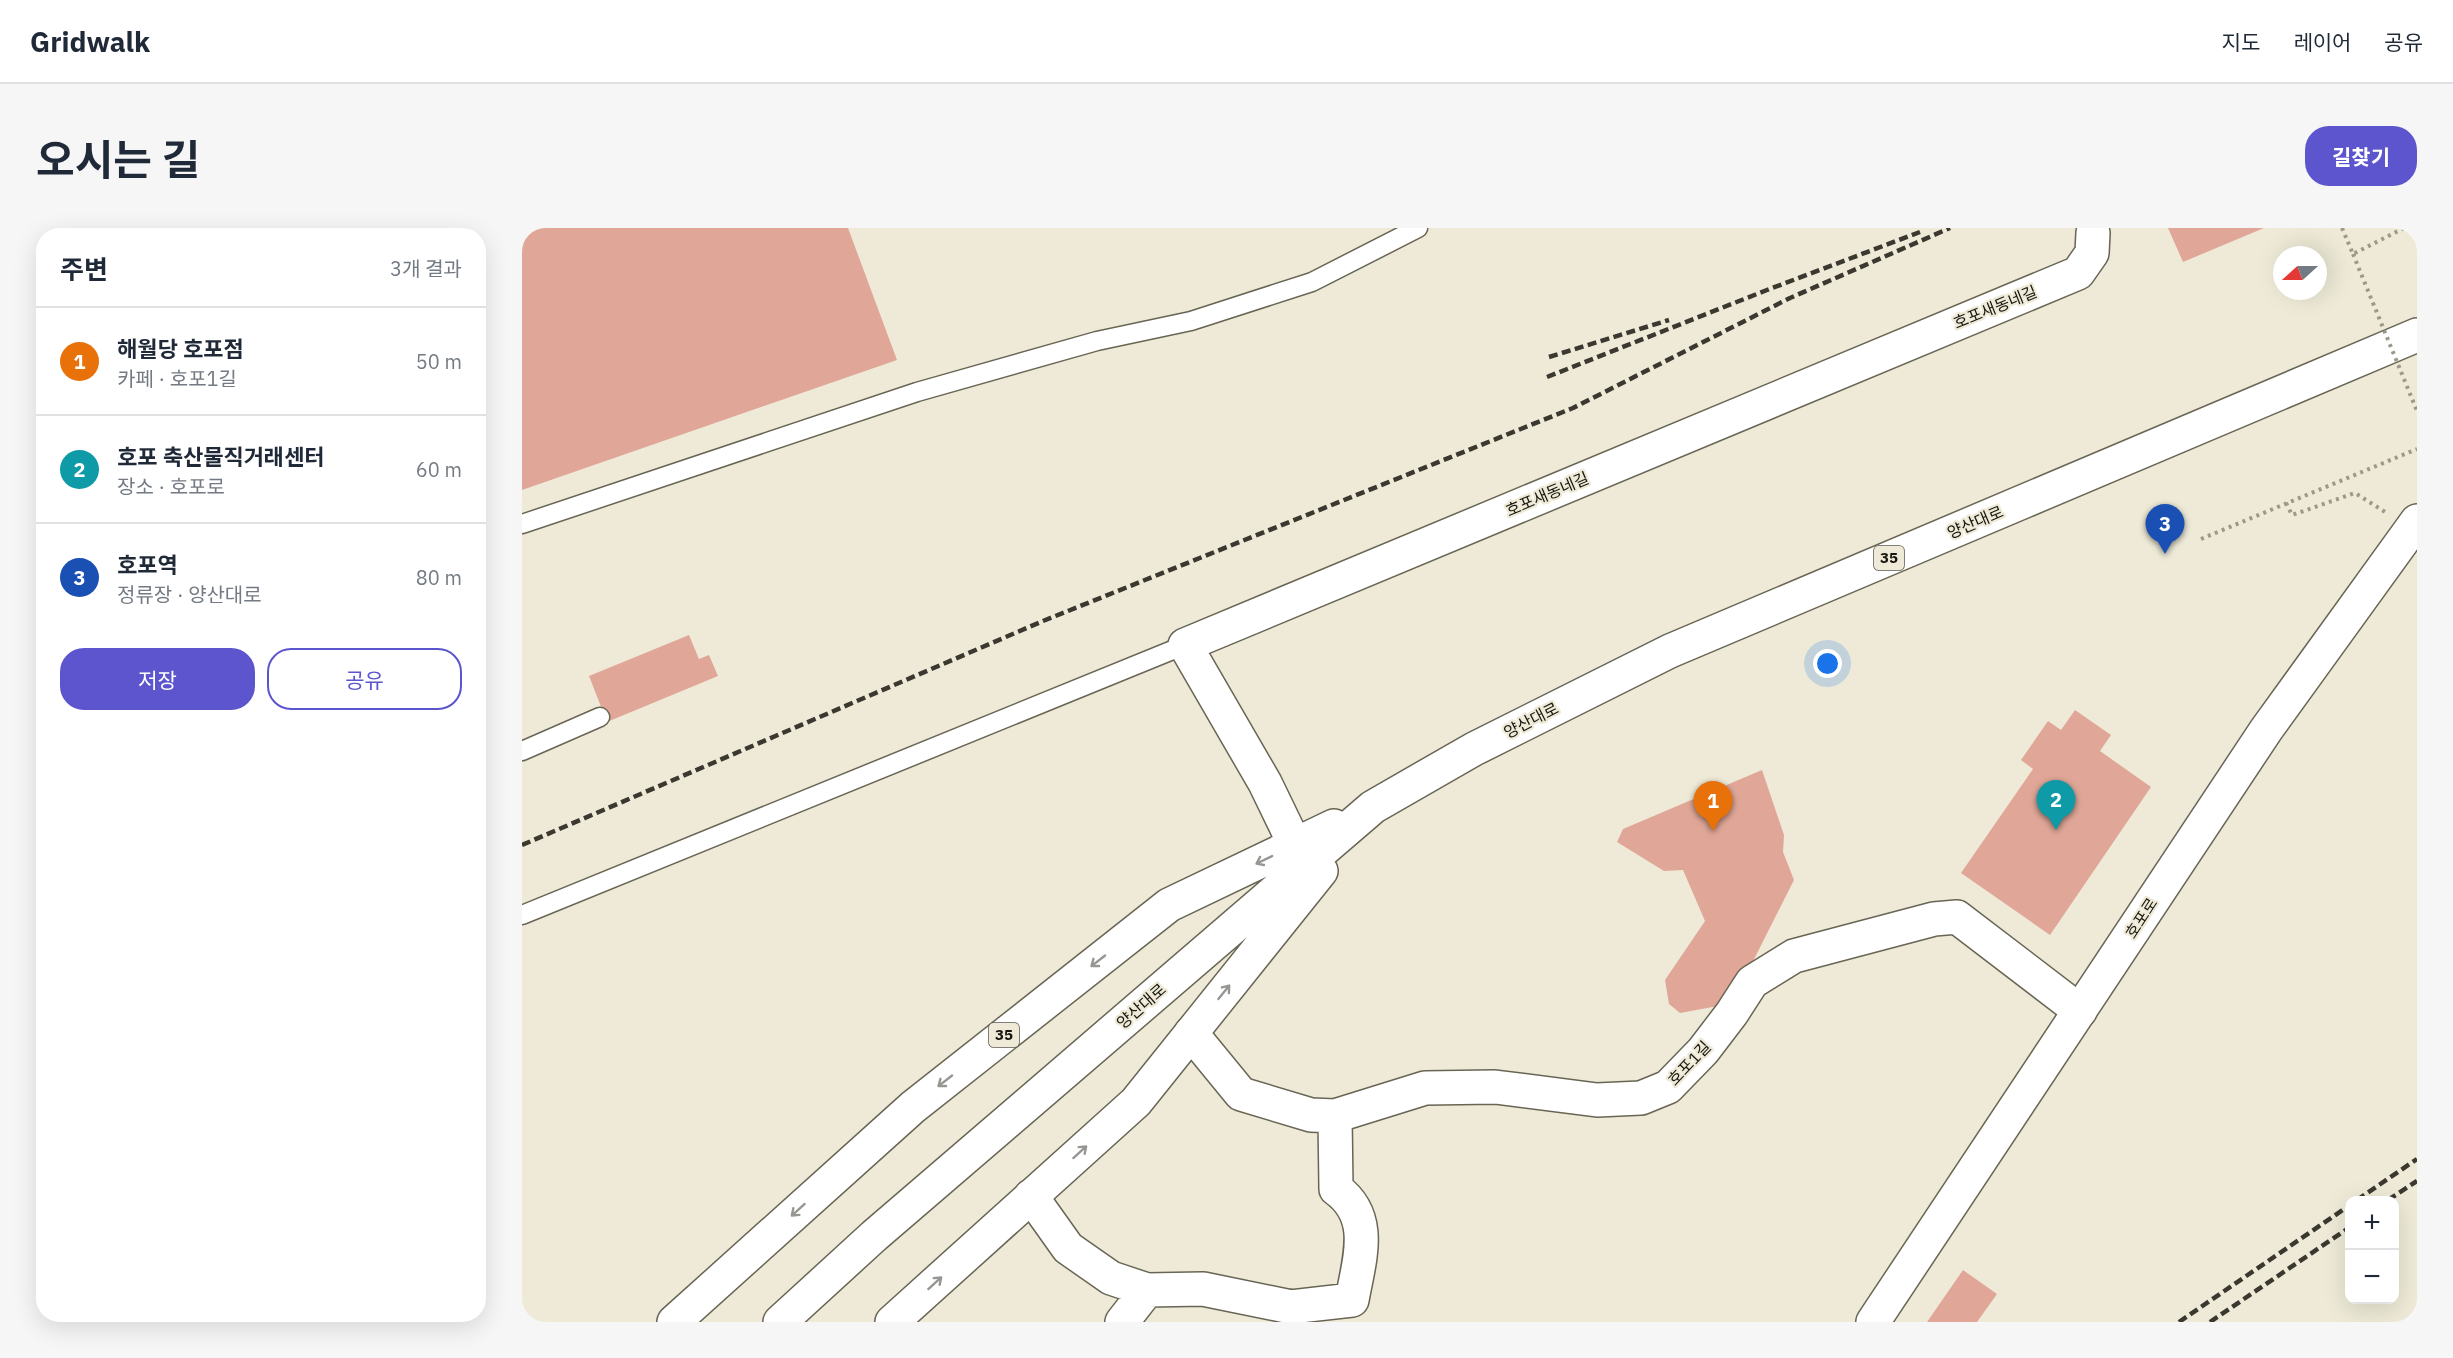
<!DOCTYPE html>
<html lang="ko">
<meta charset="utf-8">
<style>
:root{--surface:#fff;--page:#f6f6f7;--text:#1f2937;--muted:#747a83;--line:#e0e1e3;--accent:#5c55cd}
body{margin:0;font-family:"IBM Plex Sans","Noto Sans KR",sans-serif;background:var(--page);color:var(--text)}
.controls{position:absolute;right:18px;bottom:18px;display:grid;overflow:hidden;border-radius:12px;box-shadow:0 6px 24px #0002}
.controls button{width:54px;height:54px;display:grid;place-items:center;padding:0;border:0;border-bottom:2px solid var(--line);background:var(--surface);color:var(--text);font:30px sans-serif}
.compass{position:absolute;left:1751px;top:18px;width:54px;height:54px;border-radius:50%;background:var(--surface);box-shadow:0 6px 24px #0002;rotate:249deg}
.you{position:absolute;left:1306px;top:436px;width:21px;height:21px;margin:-15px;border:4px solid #fff;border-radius:50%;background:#1a73e8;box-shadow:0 0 0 9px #1a73e833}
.badge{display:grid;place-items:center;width:39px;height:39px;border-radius:50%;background:var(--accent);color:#fff;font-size:20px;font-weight:700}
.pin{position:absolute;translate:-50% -50px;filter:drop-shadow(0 2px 3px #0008)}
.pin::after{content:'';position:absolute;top:32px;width:21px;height:18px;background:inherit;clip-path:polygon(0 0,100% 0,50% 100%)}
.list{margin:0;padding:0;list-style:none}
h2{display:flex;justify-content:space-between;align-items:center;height:78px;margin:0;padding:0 24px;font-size:26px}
h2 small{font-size:20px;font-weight:400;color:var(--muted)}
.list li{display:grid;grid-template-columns:39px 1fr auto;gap:18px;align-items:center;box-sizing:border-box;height:108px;padding:0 24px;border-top:2px solid var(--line)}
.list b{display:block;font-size:22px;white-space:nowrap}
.list p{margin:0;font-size:20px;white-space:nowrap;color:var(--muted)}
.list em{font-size:20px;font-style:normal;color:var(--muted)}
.actions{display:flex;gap:12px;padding:18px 24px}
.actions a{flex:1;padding:14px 0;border:2px solid var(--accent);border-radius:24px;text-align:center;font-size:21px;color:var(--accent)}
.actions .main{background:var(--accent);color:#fff}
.map{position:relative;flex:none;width:1895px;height:1094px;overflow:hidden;border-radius:24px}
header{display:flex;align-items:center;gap:36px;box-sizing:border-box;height:84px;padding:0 30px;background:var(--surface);border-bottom:2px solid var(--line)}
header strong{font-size:28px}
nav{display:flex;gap:33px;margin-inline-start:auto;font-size:21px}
.intro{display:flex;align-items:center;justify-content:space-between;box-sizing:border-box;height:144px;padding:0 36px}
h1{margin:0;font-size:42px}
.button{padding:15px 27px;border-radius:24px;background:var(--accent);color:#fff;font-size:21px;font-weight:700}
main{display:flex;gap:36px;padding:0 36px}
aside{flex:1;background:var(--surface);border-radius:24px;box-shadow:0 6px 24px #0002}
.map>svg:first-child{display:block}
</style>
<header>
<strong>Gridwalk</strong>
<nav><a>지도</a><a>레이어</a><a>공유</a></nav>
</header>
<div class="intro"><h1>오시는 길</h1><a class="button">길찾기</a></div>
<main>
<aside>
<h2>주변<small>3개 결과</small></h2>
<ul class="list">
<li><span class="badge" style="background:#e8710a">1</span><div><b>해월당 호포점</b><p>카페 · 호포1길</p></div><em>50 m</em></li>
<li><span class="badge" style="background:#0f9aa8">2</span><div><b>호포 축산물직거래센터</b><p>장소 · 호포로</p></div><em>60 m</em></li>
<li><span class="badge" style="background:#1a4fb4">3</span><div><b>호포역</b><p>정류장 · 양산대로</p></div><em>80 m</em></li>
</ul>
<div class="actions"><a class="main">저장</a><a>공유</a></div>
</aside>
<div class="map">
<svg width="1895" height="1094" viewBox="0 0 1895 1094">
<rect width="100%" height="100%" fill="#eeead7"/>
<path fill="#e0a798" d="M0 0H326L375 132 0 262Z
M1646 0H1742L1661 34Z
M167 407 177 431 187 427 196 448 85 494 67 448Z
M1553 482 1589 507 1578 523 1629 559 1528 707 1439 645 1511 541 1499 532 1526 493 1539 502Z
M1240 542 1262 607 1261 624 1272 652 1221 753 1196 778 1158 785 1147 776 1143 752 1183 693 1161 642 1142 643 1095 614 1101 601Z
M1441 1042 1475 1066 1455 1094H1405Z"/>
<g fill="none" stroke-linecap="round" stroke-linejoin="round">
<g stroke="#686554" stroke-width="21">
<path id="service" d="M0 296 395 164 575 113 669 93 790 54 896 0
M0 523 78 489
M0 687 663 417"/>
</g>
<g stroke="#686554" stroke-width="36">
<path id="minor" d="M773 617 743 555 663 417 1556 45 1570 25 1571 5
M669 805 719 866 789 887 813 888 903 860 973 859 1075 872 1119 870 1146 859 1181 823 1210 785 1230 754 1272 728 1412 691 1435 689 1558 783
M509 968 546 1020 589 1050 625 1062 681 1061 769 1079 830 1072C837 1032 853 989 814 961L813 888
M600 1094 625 1062"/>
</g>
<g stroke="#686554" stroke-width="36">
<path id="secondary" d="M1351 1094 1744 502 1895 293"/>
</g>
<g stroke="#686554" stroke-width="36">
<path id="primary" d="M152 1094 391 879 647 677 812 598
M258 1094 352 1008 851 579 952 521 1148 423 1895 107
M370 1094 614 874 799 643"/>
</g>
<path stroke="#9c998b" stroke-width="4" stroke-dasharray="3 4.5" stroke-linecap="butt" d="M1820 0 1831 26 1882 0
M1764 275 1770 287 1833 265 1863 284
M1679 311 1895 221"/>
<use href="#service" stroke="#fff" stroke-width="18"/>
<use href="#minor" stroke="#fff" stroke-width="33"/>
<use href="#secondary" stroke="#fff" stroke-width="33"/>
<use href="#primary" stroke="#fff" stroke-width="33"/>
<path stroke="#3a382f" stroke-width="4.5" stroke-dasharray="9 4.5" stroke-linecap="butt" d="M1027 129 1147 92
M1025 149 1245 62 1398 4
M0 617 521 393 1051 180 1268 70 1428 0
M1835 972 1895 931
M1866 972 1895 953
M1657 1094 1828 977
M1688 1094 1828 999"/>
<path stroke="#9c998b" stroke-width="4" stroke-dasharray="3 4.5" stroke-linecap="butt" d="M1831 26 1895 183"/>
</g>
<defs><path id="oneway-shaft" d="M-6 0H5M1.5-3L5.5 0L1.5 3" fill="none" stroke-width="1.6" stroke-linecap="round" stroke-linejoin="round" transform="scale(1.5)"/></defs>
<g stroke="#979693">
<use href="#oneway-shaft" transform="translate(742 632) rotate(154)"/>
<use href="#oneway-shaft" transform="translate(576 733) rotate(142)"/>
<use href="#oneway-shaft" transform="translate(702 764) rotate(-51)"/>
<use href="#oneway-shaft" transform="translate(423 853) rotate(142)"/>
<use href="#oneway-shaft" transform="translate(558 924) rotate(-42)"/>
<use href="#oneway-shaft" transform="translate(276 982) rotate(138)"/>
<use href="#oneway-shaft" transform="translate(413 1055) rotate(-42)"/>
</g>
<g text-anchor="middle" stroke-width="4.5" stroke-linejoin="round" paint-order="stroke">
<g fill="#eeead7" stroke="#58564b" stroke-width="1.5">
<rect x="1352" y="318" width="30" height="24" rx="4.5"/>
<rect x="467" y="795" width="30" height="24" rx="4.5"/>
</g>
<g font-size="15" font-weight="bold" fill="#17160f">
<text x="1367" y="335">35</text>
<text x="482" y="812">35</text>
</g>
<g font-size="16" fill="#17160f" stroke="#eeead7">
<text transform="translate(1473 79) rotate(-22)" y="6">호포새동네길</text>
<text transform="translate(1025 266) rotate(-23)" y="6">호포새동네길</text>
<text transform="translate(1453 294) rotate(-23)" y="6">양산대로</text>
<text transform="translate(1009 492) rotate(-27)" y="6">양산대로</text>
<text transform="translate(1619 690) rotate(-57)" y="6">호포로</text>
<text transform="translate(619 778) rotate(-41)" y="6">양산대로</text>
<text transform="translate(1167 835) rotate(-47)" y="6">호포1길</text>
</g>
</g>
</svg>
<div class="controls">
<button>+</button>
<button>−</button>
</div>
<svg class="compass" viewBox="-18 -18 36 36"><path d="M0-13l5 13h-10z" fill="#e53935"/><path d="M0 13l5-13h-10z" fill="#747a83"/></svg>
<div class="you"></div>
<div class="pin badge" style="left:1191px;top:603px;background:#e8710a">1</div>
<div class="pin badge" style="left:1534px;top:602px;background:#0f9aa8">2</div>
<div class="pin badge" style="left:1643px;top:326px;background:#1a4fb4">3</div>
</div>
</main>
